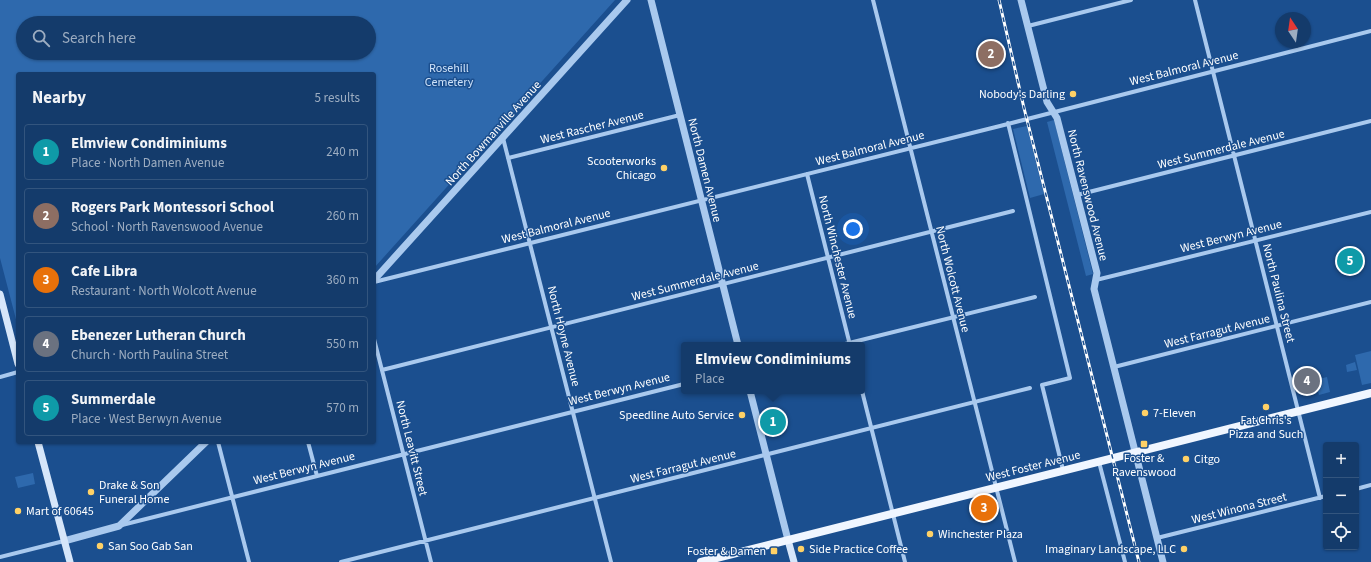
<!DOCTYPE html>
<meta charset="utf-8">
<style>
:root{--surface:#143b6b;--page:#1d4271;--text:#f1f3f6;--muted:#9dadc1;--line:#33557e;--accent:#ffd166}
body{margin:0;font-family:"Source Sans 3",sans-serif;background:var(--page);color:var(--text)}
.controls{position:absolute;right:12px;bottom:12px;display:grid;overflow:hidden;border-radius:4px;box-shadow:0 1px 3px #0004}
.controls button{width:36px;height:36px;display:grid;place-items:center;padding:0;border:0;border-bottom:1px solid var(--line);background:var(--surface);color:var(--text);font:20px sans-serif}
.compass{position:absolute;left:1275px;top:12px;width:36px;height:36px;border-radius:50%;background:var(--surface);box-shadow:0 1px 3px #0004;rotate:347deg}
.you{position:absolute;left:853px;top:229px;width:14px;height:14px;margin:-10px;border:3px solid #fff;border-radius:50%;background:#1a73e8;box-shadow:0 0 0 6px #1a73e833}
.badge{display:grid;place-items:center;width:26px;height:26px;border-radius:50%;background:var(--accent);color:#fff;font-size:13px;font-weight:700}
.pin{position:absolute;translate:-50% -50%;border:2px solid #fff;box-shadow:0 1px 4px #0006}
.popup{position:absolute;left:681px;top:342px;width:184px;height:52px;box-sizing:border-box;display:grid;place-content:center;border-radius:4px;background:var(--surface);filter:drop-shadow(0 1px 3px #0005);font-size:13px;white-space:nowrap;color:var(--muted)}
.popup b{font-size:15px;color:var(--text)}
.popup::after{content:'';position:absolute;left:50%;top:100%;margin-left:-8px;border:8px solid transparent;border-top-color:var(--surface)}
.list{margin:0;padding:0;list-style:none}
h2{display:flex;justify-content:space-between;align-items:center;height:52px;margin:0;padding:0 16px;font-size:17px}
h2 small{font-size:13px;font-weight:400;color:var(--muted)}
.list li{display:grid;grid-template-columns:26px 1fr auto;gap:12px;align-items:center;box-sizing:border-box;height:56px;margin:0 8px 8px;padding:0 8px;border:1px solid var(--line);border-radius:4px}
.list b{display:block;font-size:15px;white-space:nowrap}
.list p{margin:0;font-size:13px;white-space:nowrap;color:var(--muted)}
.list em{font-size:13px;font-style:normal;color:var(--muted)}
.icon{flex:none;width:22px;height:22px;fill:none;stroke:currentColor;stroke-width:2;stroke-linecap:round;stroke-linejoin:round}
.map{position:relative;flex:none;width:1371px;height:562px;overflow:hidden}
.search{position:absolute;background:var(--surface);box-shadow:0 1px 3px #0004;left:16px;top:16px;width:360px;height:44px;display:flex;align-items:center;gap:10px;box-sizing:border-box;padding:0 14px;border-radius:22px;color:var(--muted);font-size:15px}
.panel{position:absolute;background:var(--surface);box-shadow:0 1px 3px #0004;left:16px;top:72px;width:360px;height:372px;border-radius:4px}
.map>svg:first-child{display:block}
</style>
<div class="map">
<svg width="1371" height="562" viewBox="0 0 1371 562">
<rect width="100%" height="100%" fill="#1b4f8f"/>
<path fill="#2e69ad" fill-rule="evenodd" d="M0 0H615L374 268V74H18V327L0 258ZM23 23H369V53H23Z
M1054 120 1093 274 1086 276 1047 122Z
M1027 126 1044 194 1030 198 1013 129Z
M1371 351V383L1362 385 1355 355Z
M1355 362 1357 370 1347 372 1346 365Z
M1327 377 1330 392 1319 395 1315 380Z
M33 473 35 484 18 488 15 477Z"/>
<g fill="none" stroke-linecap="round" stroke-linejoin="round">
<path stroke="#a9c9ee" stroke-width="4" d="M873 0 1015 562
M1195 0 1320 498
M1028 26 1131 0
M1008 123 1070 378 1042 385 1063 470
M503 138 611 562
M508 158 680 115
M807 174 850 345
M1077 195 1371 121
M1096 280 1371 212
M374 282 1000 126 1371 31
M374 339 431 562
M841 345 1035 297
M1114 367 1371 302
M382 370 1013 211
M0 377 18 372
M862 391 905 562
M218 442 249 562
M308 442 317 476
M1099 462 1125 562
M1356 489 1371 485
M122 525 684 384
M1157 538 1326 496
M0 557 64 541
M341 562 1030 388"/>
<path stroke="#a9c9ee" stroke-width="7" d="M651 0 738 345
M1021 0 1047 102 1057 118 1097 273 1094 289 1163 562
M374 280 627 0
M750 391 788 540
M64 541 119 526 206 442"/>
<path stroke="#d6e6fa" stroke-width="7" d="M0 294 18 364
M38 442 70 562
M788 540 794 562"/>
<path stroke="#f0f6ff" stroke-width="8" d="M701 562 1371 393"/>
<g stroke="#fff" stroke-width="3">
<path id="rail" d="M999 0 1024 108 1139 562"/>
</g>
<use href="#rail" stroke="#1b4f8f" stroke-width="1.5" stroke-dasharray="4.5" stroke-linecap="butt"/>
</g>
<g fill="#ffd166" stroke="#1b4f8f" stroke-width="1.5">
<circle cx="1073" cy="94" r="4"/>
<circle cx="664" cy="168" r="4"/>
<circle cx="1266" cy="407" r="4"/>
<circle cx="1145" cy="413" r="4"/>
<circle cx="742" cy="415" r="4"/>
<rect x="1140" y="440" width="8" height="8" rx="2"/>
<circle cx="1186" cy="459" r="4"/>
<circle cx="91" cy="492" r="4"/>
<circle cx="18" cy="511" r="4"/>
<circle cx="930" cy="534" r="4"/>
<circle cx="100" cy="546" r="4"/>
<circle cx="801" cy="549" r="4"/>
<circle cx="1184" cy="549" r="4"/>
<rect x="770" y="547" width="8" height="8" rx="2"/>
</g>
<g text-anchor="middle" stroke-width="3" stroke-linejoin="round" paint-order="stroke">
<g font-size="12" fill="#cfe3fa" stroke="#1b4f8f">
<text x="449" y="72">Rosehill<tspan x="449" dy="14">Cemetery</tspan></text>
</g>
<g font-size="12" fill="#fff" stroke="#1b4f8f">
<text transform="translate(1184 68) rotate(-14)" y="4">West Balmoral Avenue</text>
<text transform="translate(592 127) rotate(-14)" y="4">West Rascher Avenue</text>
<text transform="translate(493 133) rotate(-48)" y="4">North Bowmanville Avenue</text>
<text transform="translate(870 148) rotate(-14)" y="4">West Balmoral Avenue</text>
<text transform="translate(1221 149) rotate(-14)" y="4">West Summerdale Avenue</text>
<text transform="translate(705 170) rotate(76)" y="4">North Damen Avenue</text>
<text transform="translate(1088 195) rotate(76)" y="4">North Ravenswood Avenue</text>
<text transform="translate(556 226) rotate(-14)" y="4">West Balmoral Avenue</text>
<text transform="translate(1231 236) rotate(-14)" y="4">West Berwyn Avenue</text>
<text transform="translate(838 257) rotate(76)" y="4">North Winchester Avenue</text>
<text transform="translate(953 279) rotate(76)" y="4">North Wolcott Avenue</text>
<text transform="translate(695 281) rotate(-14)" y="4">West Summerdale Avenue</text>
<text transform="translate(1279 293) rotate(76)" y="4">North Paulina Street</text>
<text transform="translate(1217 331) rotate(-14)" y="4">West Farragut Avenue</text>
<text transform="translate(564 336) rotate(76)" y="4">North Hoyne Avenue</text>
<text transform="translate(619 389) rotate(-14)" y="4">West Berwyn Avenue</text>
<text transform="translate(412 448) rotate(76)" y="4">North Leavitt Street</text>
<text transform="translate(683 466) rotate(-14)" y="4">West Farragut Avenue</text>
<text transform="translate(1033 466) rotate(-14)" y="4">West Foster Avenue</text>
<text transform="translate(304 468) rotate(-14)" y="4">West Berwyn Avenue</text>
<text transform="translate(1239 508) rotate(-14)" y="4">West Winona Street</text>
</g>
<g font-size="12" fill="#fff" stroke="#1b4f8f" text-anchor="start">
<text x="1065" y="98" text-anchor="end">Nobody's Darling</text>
<text x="656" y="165" text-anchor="end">Scooterworks<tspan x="656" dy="14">Chicago</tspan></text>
<text x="1153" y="417">7-Eleven</text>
<text x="734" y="419" text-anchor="end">Speedline Auto Service</text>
<text x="1266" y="424" text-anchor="middle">Fat Chris's<tspan x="1266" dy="14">Pizza and Such</tspan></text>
<text x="1144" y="462" text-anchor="middle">Foster &amp;<tspan x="1144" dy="14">Ravenswood</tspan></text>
<text x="1194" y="463">Citgo</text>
<text x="99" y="489">Drake &amp; Son<tspan x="99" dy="14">Funeral Home</tspan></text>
<text x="26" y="515">Mart of 60645</text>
<text x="938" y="538">Winchester Plaza</text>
<text x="108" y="550">San Soo Gab San</text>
<text x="809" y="553">Side Practice Coffee</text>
<text x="1176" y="553" text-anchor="end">Imaginary Landscape, LLC</text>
<text x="766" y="555" text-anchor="end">Foster &amp; Damen</text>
</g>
</g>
</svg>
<div class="controls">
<button>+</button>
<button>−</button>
<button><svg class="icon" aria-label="locate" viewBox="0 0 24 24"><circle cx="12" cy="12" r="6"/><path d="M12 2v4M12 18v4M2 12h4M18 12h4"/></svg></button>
</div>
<svg class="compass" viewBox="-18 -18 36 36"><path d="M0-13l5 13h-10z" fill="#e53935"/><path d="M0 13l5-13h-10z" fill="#9dadc1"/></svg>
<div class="you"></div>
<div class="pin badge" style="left:773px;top:422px;background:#0f9aa8">1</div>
<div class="popup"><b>Elmview Condiminiums</b>Place</div>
<div class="pin badge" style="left:991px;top:54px;background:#8d6e63">2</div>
<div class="pin badge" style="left:984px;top:508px;background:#e8710a">3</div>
<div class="pin badge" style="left:1307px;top:381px;background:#6b7280">4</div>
<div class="pin badge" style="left:1350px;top:261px;background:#0f9aa8">5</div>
<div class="search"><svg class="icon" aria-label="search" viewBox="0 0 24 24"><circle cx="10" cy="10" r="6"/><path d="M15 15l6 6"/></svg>Search here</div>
<section class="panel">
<h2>Nearby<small>5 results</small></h2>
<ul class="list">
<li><span class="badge" style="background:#0f9aa8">1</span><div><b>Elmview Condiminiums</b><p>Place · North Damen Avenue</p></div><em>240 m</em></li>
<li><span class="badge" style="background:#8d6e63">2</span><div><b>Rogers Park Montessori School</b><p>School · North Ravenswood Avenue</p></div><em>260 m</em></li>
<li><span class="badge" style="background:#e8710a">3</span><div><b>Cafe Libra</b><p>Restaurant · North Wolcott Avenue</p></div><em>360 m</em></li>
<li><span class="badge" style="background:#6b7280">4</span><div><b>Ebenezer Lutheran Church</b><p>Church · North Paulina Street</p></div><em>550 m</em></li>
<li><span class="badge" style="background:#0f9aa8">5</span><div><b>Summerdale</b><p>Place · West Berwyn Avenue</p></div><em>570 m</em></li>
</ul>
</section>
</div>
